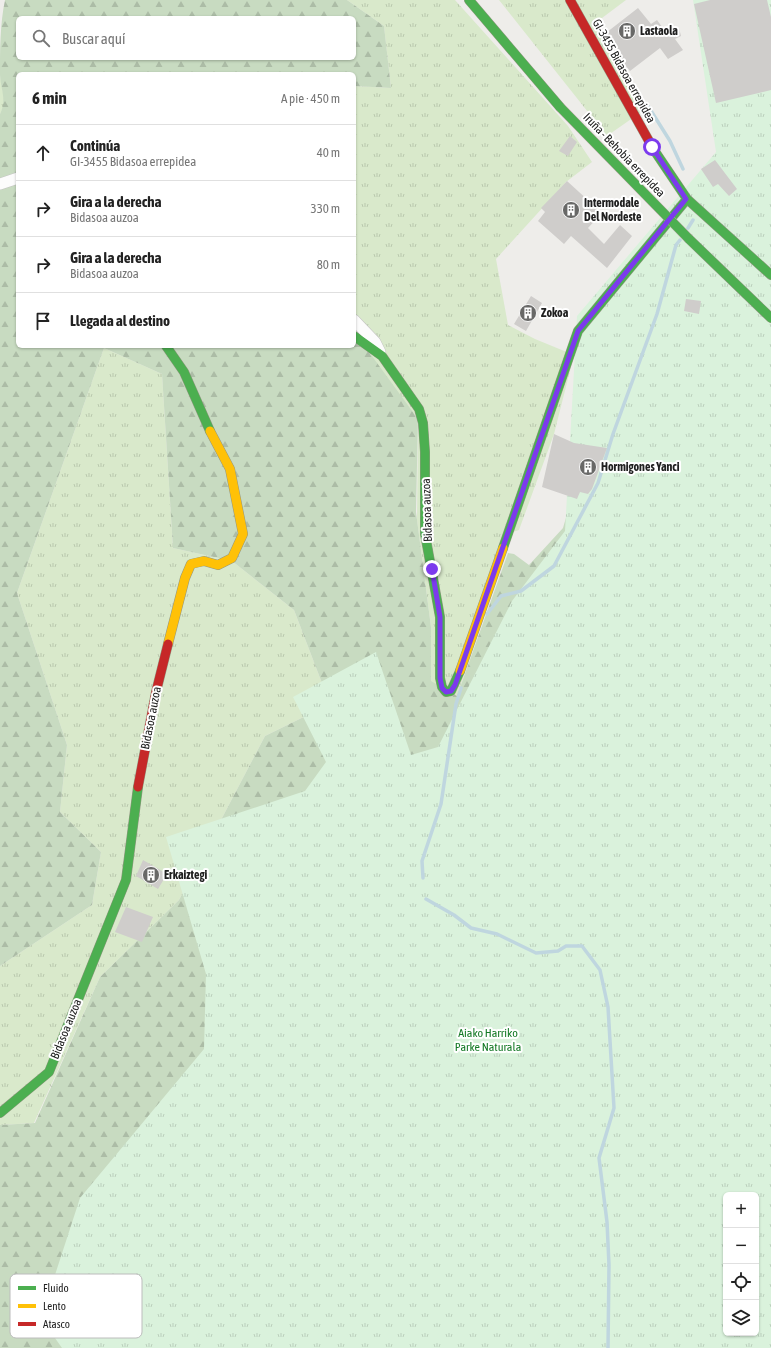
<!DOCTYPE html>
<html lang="es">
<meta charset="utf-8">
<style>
:root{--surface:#fff;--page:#f2f2f2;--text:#222;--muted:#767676;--line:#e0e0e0}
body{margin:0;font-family:"Asap Condensed",sans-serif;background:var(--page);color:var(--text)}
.controls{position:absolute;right:12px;bottom:12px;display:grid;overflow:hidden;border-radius:6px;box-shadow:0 1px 3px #0004}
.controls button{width:36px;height:36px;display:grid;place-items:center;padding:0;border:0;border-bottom:1px solid var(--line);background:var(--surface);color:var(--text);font:20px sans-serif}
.stop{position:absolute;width:12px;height:12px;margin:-9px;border:3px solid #7c3aed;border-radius:50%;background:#fff}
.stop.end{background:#7c3aed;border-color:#fff;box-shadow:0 1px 4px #0008}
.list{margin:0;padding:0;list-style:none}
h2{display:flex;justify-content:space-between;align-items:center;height:52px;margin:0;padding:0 16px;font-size:17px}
h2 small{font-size:13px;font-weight:400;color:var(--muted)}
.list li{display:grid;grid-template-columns:26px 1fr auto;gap:12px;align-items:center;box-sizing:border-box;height:56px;padding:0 16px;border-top:1px solid var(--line)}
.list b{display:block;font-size:15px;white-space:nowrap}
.list p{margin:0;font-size:13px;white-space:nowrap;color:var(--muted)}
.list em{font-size:13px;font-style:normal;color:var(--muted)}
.icon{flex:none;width:22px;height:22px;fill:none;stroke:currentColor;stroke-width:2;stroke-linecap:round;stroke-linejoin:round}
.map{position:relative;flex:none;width:771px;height:1348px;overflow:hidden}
.search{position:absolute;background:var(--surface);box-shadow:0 1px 3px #0004;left:16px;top:16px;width:340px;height:44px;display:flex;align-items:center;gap:10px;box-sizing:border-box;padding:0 14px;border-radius:6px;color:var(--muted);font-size:15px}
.panel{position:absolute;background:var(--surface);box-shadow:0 1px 3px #0004;left:16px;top:72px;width:340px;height:276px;border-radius:6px}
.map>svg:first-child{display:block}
</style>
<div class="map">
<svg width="771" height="1348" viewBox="0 0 771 1348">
<defs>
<pattern id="grass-tufts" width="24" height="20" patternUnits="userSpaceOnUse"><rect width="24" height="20" fill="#d9e9cb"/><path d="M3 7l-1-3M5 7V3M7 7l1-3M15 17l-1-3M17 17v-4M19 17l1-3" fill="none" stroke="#bac8ae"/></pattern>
<pattern id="forest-firs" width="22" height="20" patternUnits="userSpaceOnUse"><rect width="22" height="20" fill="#c8dbc1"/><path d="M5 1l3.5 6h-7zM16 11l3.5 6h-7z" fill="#acbca6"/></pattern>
<pattern id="park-tufts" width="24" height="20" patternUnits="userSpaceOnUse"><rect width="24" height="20" fill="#daf2dc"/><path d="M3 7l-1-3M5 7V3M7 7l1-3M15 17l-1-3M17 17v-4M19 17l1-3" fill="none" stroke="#bbcfbc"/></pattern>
</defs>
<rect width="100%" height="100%" fill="#eeedea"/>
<path fill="url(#grass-tufts)" d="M347 0H455L568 126 592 162 566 182 496 259 508 325 535 339 574 355 554 434 519 530 513 532 457 696 431 682V627L417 520 418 419 354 342V86L391 88 384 26Z
M499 0H626L594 24 644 110 607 136Z
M0 75 5 104 0 114Z
M104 348 162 374 173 548 232 561 294 610 330 704 265 736 179 900 100 977 34 1123 0 1125V966L92 905 101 852 60 812 67 745 17 593Z"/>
<path fill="url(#forest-firs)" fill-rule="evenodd" d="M5 0H347L384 26 391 88 354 86V74H18V346H354V342L369 352 418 419 416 512 431 627V681L457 696 508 553 514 554 529 565 563 528 572 497 672 237 386 1348H0V1125L35 1123 100 977 179 900 265 736 330 704 294 610 232 561 173 548 162 374 104 348 17 593 67 745 60 812 101 852 92 905 0 966V114C7 99 1 91 0 75 0 50 0 24 5 0ZM18 18H354V58H18Z"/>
<path fill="url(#park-tufts)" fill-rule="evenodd" d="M693 0H771V1348H62L41 1318 80 1198 204 1049 206 974 166 837 305 791 326 762 293 697 376 652 411 755 438 747 512 601 565 531 577 316 716 152ZM726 1195H756V1333H726Z"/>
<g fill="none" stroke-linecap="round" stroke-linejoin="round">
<path stroke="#bfd6df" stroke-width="3.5" d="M648 106 670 141 683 169
M688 228 693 220
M487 614 501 596 521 591 554 566 598 483 613 434 657 314 676 245 680 240
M423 878 422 861 441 804 456 704 461 688
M426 899 454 915 471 928 497 934 536 953 558 951 566 946H582L600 970 608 1007 614 1108 599 1158 607 1222 609 1265 608 1348"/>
</g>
<path fill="#cfcdcb" d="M710 0H767L771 17V90L716 103 694 4Z
M638 8 651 24 657 20 665 31 679 28 681 36 675 39 683 50 668 59 660 48 630 71 602 36Z
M570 136 577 142 568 156 559 151Z
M715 160 737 189 729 196 718 184 713 187 701 169Z
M567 181 602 213 588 228 604 244 620 225 632 236 607 268 571 236 564 244 538 221 545 212 541 208Z
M531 296 542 303 526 331 514 324Z
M686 299 701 301 699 314 684 311Z
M554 434 574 443 607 448 592 489 588 494 580 492 577 499 542 487Z
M143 860 167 874 158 889 136 876Z
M126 907 153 917 142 942 115 932Z"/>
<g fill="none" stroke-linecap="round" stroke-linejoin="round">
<g stroke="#c5c5c4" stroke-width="12">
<path id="street" d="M0 184 18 178
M354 320 375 342 380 352"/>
</g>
<g stroke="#949783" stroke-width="10">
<path id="fast" d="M469 0 560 107
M654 150 687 199 771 275
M689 239 771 318
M354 336 382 356 419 409 423 423 425 452V534L440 617V678L442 687 446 692 451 691 460 671
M166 346 184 372 210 431
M503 548 578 331 687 199
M0 1113 49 1072 126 880 138 787"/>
</g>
<g stroke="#949783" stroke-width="10">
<path id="slow" d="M168 644 185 578 191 564 204 561 218 565 232 558 243 534 230 469 210 431
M460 671 503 548"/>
</g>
<g stroke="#949783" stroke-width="10">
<path id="jam" d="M570 0 654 150
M138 787 156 692 168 644"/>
</g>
<use href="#street" stroke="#fcfcfc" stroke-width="11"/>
<use href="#fast" stroke="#4caf50" stroke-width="9"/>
<use href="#slow" stroke="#ffc107" stroke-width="9"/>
<use href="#jam" stroke="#c62828" stroke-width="9"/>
<g stroke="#c1a3a9" stroke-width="10" stroke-linecap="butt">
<path id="fast-bridge" d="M560 107 689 239"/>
</g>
<use href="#fast-bridge" stroke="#4caf50" stroke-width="9"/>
</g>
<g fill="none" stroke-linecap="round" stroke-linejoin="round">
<path stroke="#7c3aed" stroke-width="5" d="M432 569 440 617V678L442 688 446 692 451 691 455 685 578 331 686 199 652 147"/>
</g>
<defs>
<g id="building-disc" transform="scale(0.9)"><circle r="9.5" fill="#686867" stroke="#fff"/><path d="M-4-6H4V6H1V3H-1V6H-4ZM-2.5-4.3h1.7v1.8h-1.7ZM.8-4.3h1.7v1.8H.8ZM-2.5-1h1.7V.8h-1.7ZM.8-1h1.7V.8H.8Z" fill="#fff"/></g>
</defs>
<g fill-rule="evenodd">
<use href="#building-disc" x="627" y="31"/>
<use href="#building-disc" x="571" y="210"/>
<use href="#building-disc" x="528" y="313"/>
<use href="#building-disc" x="588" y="467"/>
<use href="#building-disc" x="151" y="875"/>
</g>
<g text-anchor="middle" stroke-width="4" stroke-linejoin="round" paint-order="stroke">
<g font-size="12" font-weight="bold" fill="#202020" stroke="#fff" text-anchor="start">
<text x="640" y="35">Lastaola</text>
<text x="584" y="207">Intermodale<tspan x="584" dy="14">Del Nordeste</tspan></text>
<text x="541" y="317">Zokoa</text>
<text x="601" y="471">Hormigones Yanci</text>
<text x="164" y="879">Erkaiztegi</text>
</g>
<g font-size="12" fill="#202020" stroke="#fff">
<text transform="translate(624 71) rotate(61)" y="4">GI-3455 Bidasoa errepidea</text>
<text transform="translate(624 155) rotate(46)" y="4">Iruña - Behobia errepidea</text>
<text transform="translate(427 510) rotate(-92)" y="4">Bidasoa auzoa</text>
<text transform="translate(151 718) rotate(-79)" y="4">Bidasoa auzoa</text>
<text transform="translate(66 1029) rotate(-68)" y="4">Bidasoa auzoa</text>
</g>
<g font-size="12" fill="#147925" stroke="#fff">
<text x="488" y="1037">Aiako Harriko<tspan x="488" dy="14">Parke Naturala</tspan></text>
</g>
</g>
<rect x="10" y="1274" width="132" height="64" rx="6" fill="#fff" stroke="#bcbcbc" stroke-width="1"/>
<rect x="18" y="1286" width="18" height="4" fill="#4caf50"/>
<rect x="18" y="1304" width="18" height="4" fill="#ffc107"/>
<rect x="18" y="1322" width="18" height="4" fill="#c62828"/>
<g font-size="11" fill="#202020">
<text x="43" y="1292">Fluido</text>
<text x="43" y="1310">Lento</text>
<text x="43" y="1328">Atasco</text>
</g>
</svg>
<div class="controls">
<button>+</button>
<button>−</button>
<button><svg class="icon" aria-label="locate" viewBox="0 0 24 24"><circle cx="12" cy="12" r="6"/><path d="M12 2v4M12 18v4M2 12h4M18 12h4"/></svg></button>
<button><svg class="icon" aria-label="layers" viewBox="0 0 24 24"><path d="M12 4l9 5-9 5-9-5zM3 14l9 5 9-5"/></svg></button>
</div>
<div class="stop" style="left:652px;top:147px"></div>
<div class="stop end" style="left:432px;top:569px"></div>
<div class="search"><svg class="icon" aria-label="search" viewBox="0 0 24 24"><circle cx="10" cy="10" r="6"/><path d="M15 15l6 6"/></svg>Buscar aquí</div>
<section class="panel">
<h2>6 min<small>A pie · 450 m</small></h2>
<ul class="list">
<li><svg class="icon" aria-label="ahead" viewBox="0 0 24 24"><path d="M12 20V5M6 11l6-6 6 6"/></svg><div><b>Continúa</b><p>GI-3455 Bidasoa errepidea</p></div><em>40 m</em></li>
<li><svg class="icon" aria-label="right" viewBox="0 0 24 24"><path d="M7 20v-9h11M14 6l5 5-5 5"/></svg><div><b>Gira a la derecha</b><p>Bidasoa auzoa</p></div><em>330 m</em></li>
<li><svg class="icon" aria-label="right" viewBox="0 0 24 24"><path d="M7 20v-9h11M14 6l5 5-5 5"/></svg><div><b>Gira a la derecha</b><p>Bidasoa auzoa</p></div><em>80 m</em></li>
<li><svg class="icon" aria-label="arrive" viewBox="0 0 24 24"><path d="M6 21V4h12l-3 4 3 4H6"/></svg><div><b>Llegada al destino</b></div></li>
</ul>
</section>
</div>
